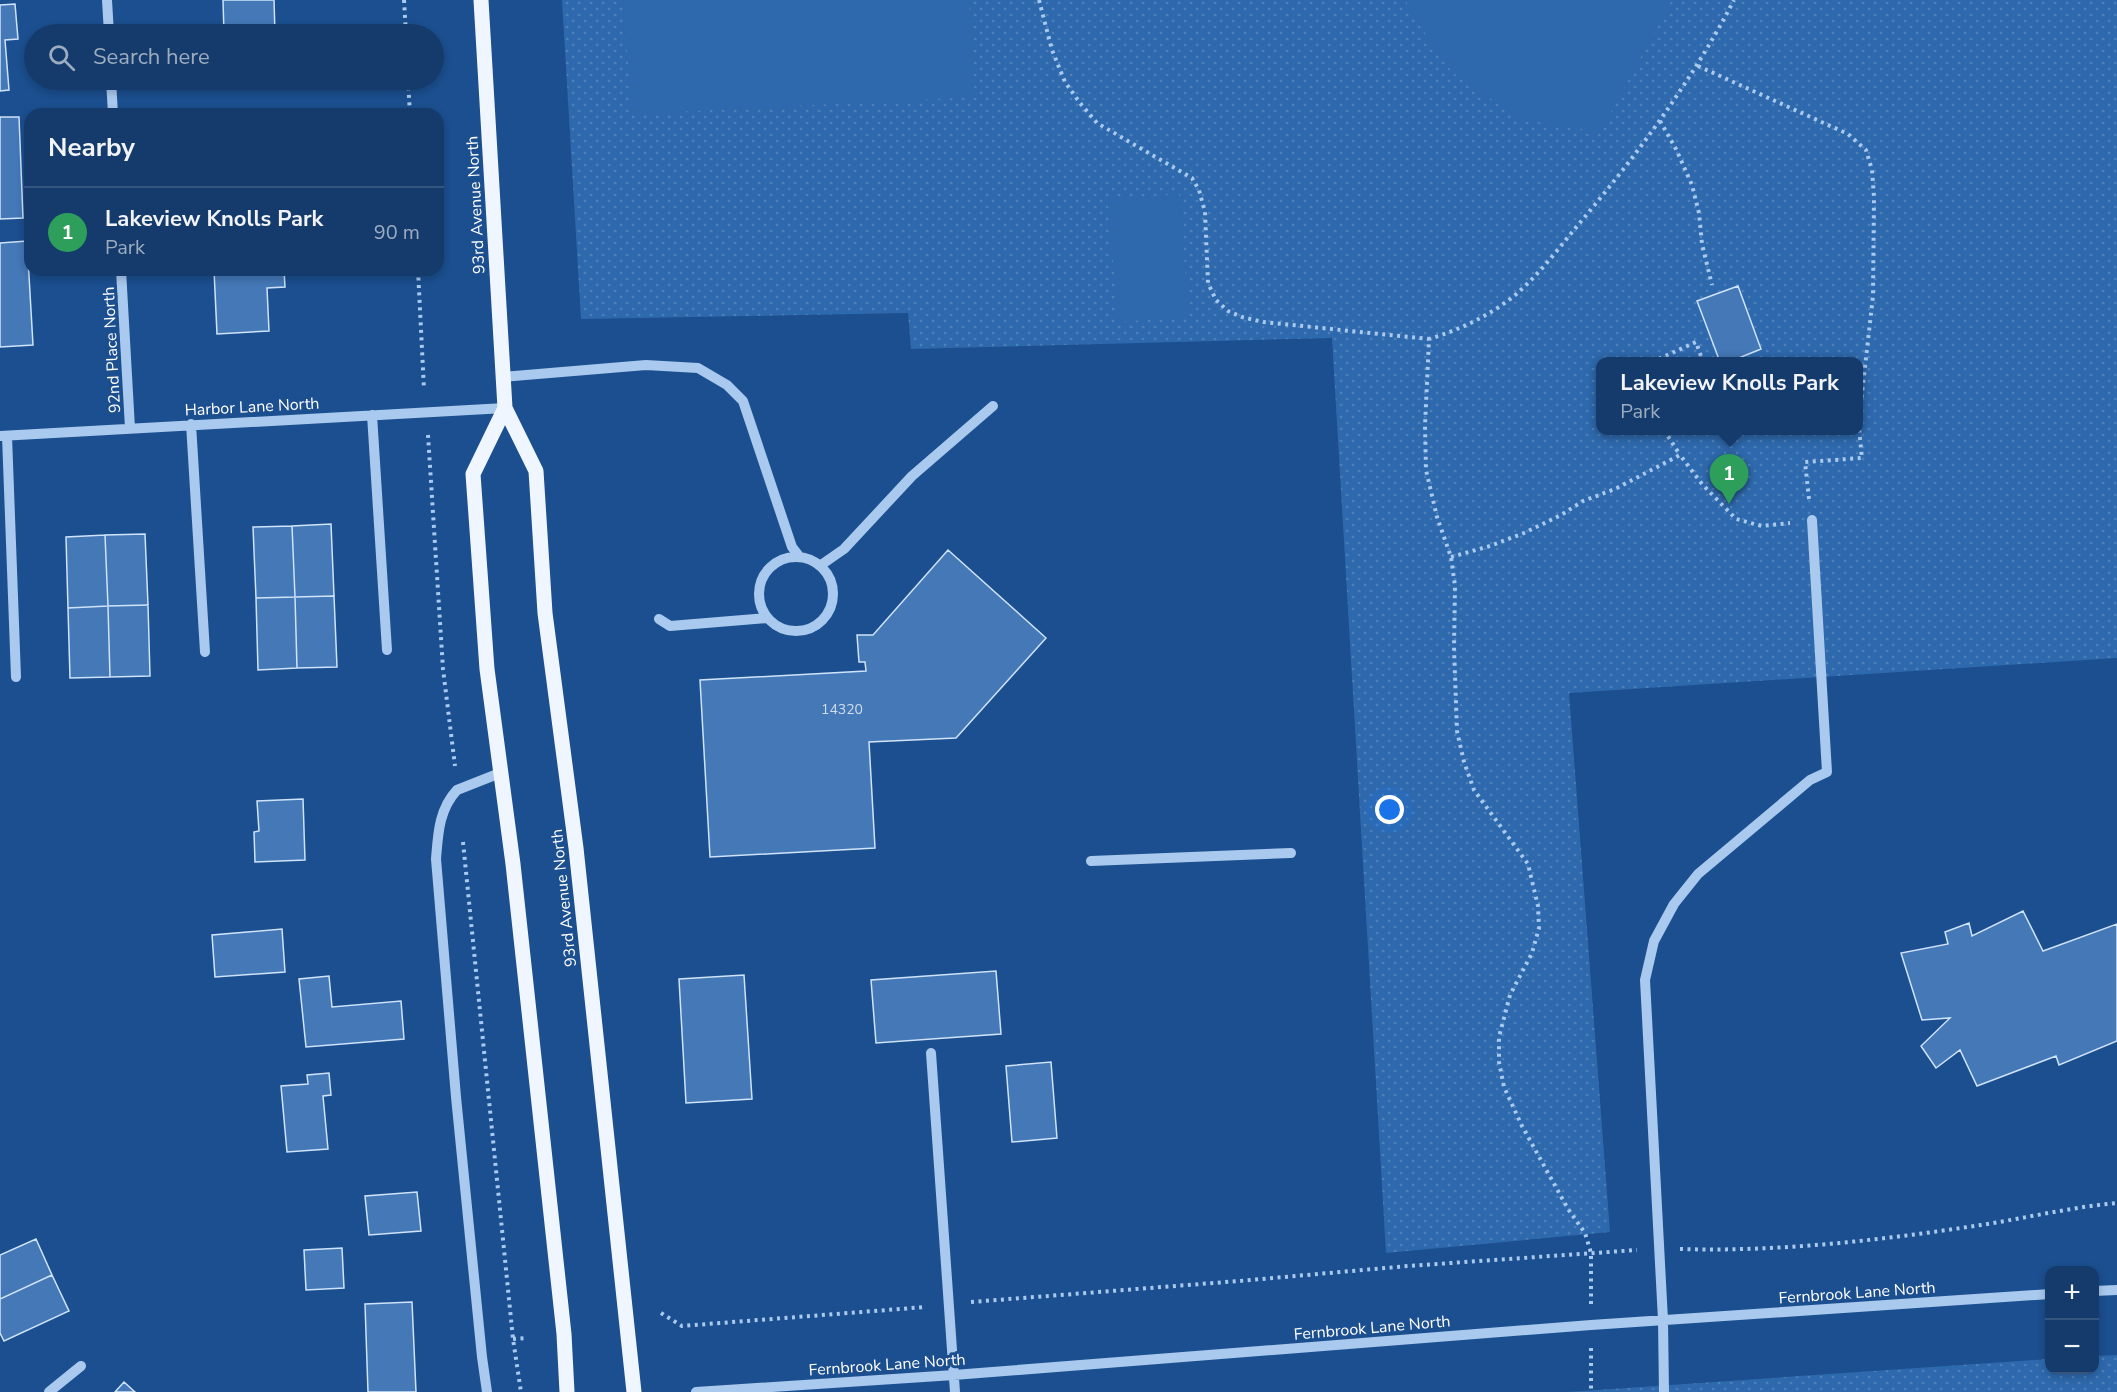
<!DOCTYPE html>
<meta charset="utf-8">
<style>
:root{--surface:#143b6b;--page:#1d4271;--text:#f1f3f6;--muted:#9dadc1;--line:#33557e;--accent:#ffd166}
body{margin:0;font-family:"Nunito Sans",sans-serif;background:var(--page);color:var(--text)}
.controls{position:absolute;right:18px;bottom:18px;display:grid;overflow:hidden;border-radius:12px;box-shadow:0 3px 9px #0003}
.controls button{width:54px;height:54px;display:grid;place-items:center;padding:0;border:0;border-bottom:2px solid var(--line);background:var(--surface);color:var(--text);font:30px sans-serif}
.you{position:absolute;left:1390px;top:810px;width:21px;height:21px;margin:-15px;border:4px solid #fff;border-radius:50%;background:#1a73e8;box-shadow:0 0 0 9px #1a73e833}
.badge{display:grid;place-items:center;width:39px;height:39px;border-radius:50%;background:var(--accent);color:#fff;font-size:20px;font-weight:700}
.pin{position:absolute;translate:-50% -50px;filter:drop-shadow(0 2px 3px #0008)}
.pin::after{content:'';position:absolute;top:32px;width:21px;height:18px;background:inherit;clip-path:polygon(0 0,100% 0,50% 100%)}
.popup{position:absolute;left:1596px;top:357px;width:267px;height:78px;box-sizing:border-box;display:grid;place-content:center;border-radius:12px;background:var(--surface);filter:drop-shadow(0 2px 4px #0005);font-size:20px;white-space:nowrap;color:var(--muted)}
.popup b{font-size:22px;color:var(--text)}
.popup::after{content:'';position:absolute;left:50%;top:100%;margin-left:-12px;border:12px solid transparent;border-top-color:var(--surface)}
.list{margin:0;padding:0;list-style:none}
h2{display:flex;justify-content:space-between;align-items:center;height:78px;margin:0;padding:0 24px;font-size:26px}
h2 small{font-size:20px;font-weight:400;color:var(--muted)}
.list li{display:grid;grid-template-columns:39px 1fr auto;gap:18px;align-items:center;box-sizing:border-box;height:90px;padding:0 24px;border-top:2px solid var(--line)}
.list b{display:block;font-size:22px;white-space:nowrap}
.list p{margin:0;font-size:20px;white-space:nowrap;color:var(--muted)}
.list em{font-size:20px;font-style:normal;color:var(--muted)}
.icon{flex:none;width:33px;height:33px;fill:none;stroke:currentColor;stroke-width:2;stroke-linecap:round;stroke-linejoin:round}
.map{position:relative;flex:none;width:2117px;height:1392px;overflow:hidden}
.search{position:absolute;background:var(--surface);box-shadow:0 3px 9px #0003;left:24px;top:24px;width:420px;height:66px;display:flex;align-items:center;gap:15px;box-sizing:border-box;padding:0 21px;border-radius:33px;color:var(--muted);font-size:22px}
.panel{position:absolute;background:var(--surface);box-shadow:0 3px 9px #0003;left:24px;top:108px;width:420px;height:168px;border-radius:18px}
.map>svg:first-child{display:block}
</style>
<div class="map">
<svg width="2117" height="1392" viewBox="0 0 2117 1392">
<defs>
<pattern id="park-dots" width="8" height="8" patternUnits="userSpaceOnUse" patternTransform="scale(1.5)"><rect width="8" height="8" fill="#2e69ad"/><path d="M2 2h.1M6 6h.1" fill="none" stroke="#4d80b9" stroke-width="1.8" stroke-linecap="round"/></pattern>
</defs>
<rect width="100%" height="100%" fill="#1b4f8f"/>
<path fill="url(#park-dots)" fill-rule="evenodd" d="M562 0H2117V658L1569 693 1610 1232 1386 1253 1332 338 911 349 908 313 581 319ZM1600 362H1858V430H1600Z
M2117 1355V1392H1568L2049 1359 2050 1370H2094L2095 1356Z"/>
<path fill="#2e69ad" d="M623 0H969L975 97 632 114Z
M1406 0H1672L1600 132 1520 119 1452 72 1409 10Z
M1179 194 1189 317 1118 322 1108 200Z"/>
<path fill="#4478b7" stroke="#cfe3fa" stroke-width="1.5" d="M223 0H274L275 34H224Z
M15 4 18 39 5 40 9 90 0 91V5Z
M285 111V114H242Z
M0 117H19L23 218 0 219Z
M27 241 33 345 0 347V243Z
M214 270H284L285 287 267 288 269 331 217 334Z
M1738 286 1761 349 1729 362H1720L1697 301Z
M331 524 334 596 295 597 292 526Z
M292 526 295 597 256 598 253 527Z
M145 534 148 605 108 606 105 535Z
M105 535 108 606 68 608 66 537Z
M948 550 1046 638 956 738 869 742 875 848 710 857 700 680 866 671 865 662H859L857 635H873Z
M334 596 337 667 297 668 295 597Z
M295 597 297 668 258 670 256 598Z
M148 605 150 676 110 677 108 606Z
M108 606 110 677 70 678 68 608Z
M303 799 305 860 255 862 254 832 259 831 257 801Z
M2023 911 2043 951 2117 924V1041L2059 1065 2056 1056 1977 1086 1960 1050 1936 1068 1921 1046 1950 1018 1922 1020 1901 953 1948 944 1945 932 1969 923 1972 936Z
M282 929 285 972 215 977 212 935Z
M996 971 1001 1034 876 1043 871 980Z
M744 975 752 1099 686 1103 679 979Z
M329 976 332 1007 401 1001 404 1039 306 1047 299 979Z
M1051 1062 1057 1138 1012 1142 1006 1066Z
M329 1073 331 1095 323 1096 328 1149 287 1152 281 1086 308 1084 307 1075Z
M417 1192 421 1231 369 1235 365 1196Z
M36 1239 52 1275 0 1299V1255Z
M342 1248 344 1288 306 1290 304 1250Z
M52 1275 69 1311 4 1341 0 1333V1299Z
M412 1302 416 1392H368L365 1304Z
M124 1382 135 1392H115Z"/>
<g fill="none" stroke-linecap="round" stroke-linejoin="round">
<path stroke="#a9c9ee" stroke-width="4" stroke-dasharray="3 4.5" stroke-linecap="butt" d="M404 0 406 34
M1039 0 1052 50 1065 82 1080 103 1097 123 1192 178 1199 190 1205 212 1208 283 1216 300 1228 311 1242 317 1263 322 1429 339
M1698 66 1848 134 1866 150 1872 170 1874 197 1873 296 1859 420
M408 80 410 114
M1660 121 1676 149 1692 185 1699 213 1702 244 1712 285
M418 270 424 389
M1652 362 1696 342 1703 362
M1664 430 1680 455
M428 435 443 669 455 766
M1809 499 1805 462 1862 458 1858 419
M1451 557 1490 546 1524 533 1561 515 1583 501 1615 489 1680 455 1702 484 1736 519 1762 526 1790 523
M463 842 513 1339 521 1392
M1680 1249C1780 1252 1882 1240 1981 1225 2026 1218 2072 1207 2117 1203
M971 1302 1239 1281 1408 1266 1637 1250
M1591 1304V1253L1585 1233 1568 1209 1522 1126 1504 1087 1499 1062V1037L1510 995 1532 953 1539 928 1538 906 1528 864 1474 790 1464 762 1457 731 1454 648 1455 586 1451 557 1437 517 1426 470 1425 426 1429 339C1459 330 1489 316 1514 296 1538 276 1558 249 1578 225 1637 155 1692 81 1734 0
M661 1313 682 1326 925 1307
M513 1339 526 1338
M1591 1348V1392"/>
<path stroke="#a9c9ee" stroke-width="10" d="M107 0 109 34
M111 80 113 114
M121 270 130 428
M503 377 646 365 698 368 727 385 743 401 792 547 799 556
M372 415 387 650
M191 424 205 652
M0 436 505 408
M7 436 16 677
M759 594a37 37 0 1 1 74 0a37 37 0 1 1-74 0Z
M821 565 844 549 912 476 993 406
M659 619 670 626 768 618
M1091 861 1291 853
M931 1053 955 1392
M2094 1291 2117 1290
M49 1392 81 1366
M487 1392 482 1357 456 1097 436 859C438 834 439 809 457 790L500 773
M696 1392 954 1375 1591 1325 2050 1294
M1664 1392 1663 1320 1645 980 1654 941 1674 904 1698 874 1810 780 1827 772 1812 520"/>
<path stroke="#f0f6ff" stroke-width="15" d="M481 0 505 408 536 471 545 613 576 848 634 1392
M505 408 473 474 487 669 513 864 564 1334 567 1392"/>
</g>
<g text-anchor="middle" stroke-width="6" stroke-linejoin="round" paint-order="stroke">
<g font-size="14" fill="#d0dded">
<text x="842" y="714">14320</text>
</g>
<g font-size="16" fill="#fff" stroke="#1b4f8f">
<text transform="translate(475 205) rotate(-93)" y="6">93rd Avenue North</text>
<text transform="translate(111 350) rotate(-93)" y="6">92nd Place North</text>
<text transform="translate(252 406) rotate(-3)" y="6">Harbor Lane North</text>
<text transform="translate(563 898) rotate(-96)" y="6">93rd Avenue North</text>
<text transform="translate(1857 1292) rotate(-4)" y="6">Fernbrook Lane North</text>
<text transform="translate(1372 1327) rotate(-5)" y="6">Fernbrook Lane North</text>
<text transform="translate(887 1364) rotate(-4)" y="6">Fernbrook Lane North</text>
</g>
</g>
</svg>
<div class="controls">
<button>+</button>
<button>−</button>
</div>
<div class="you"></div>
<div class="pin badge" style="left:1729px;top:504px;background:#2e9e5b">1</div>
<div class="popup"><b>Lakeview Knolls Park</b>Park</div>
<div class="search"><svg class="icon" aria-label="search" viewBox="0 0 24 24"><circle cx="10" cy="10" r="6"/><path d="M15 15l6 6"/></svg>Search here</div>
<section class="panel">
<h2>Nearby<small></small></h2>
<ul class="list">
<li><span class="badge" style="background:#2e9e5b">1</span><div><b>Lakeview Knolls Park</b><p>Park</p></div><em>90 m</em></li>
</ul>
</section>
</div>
